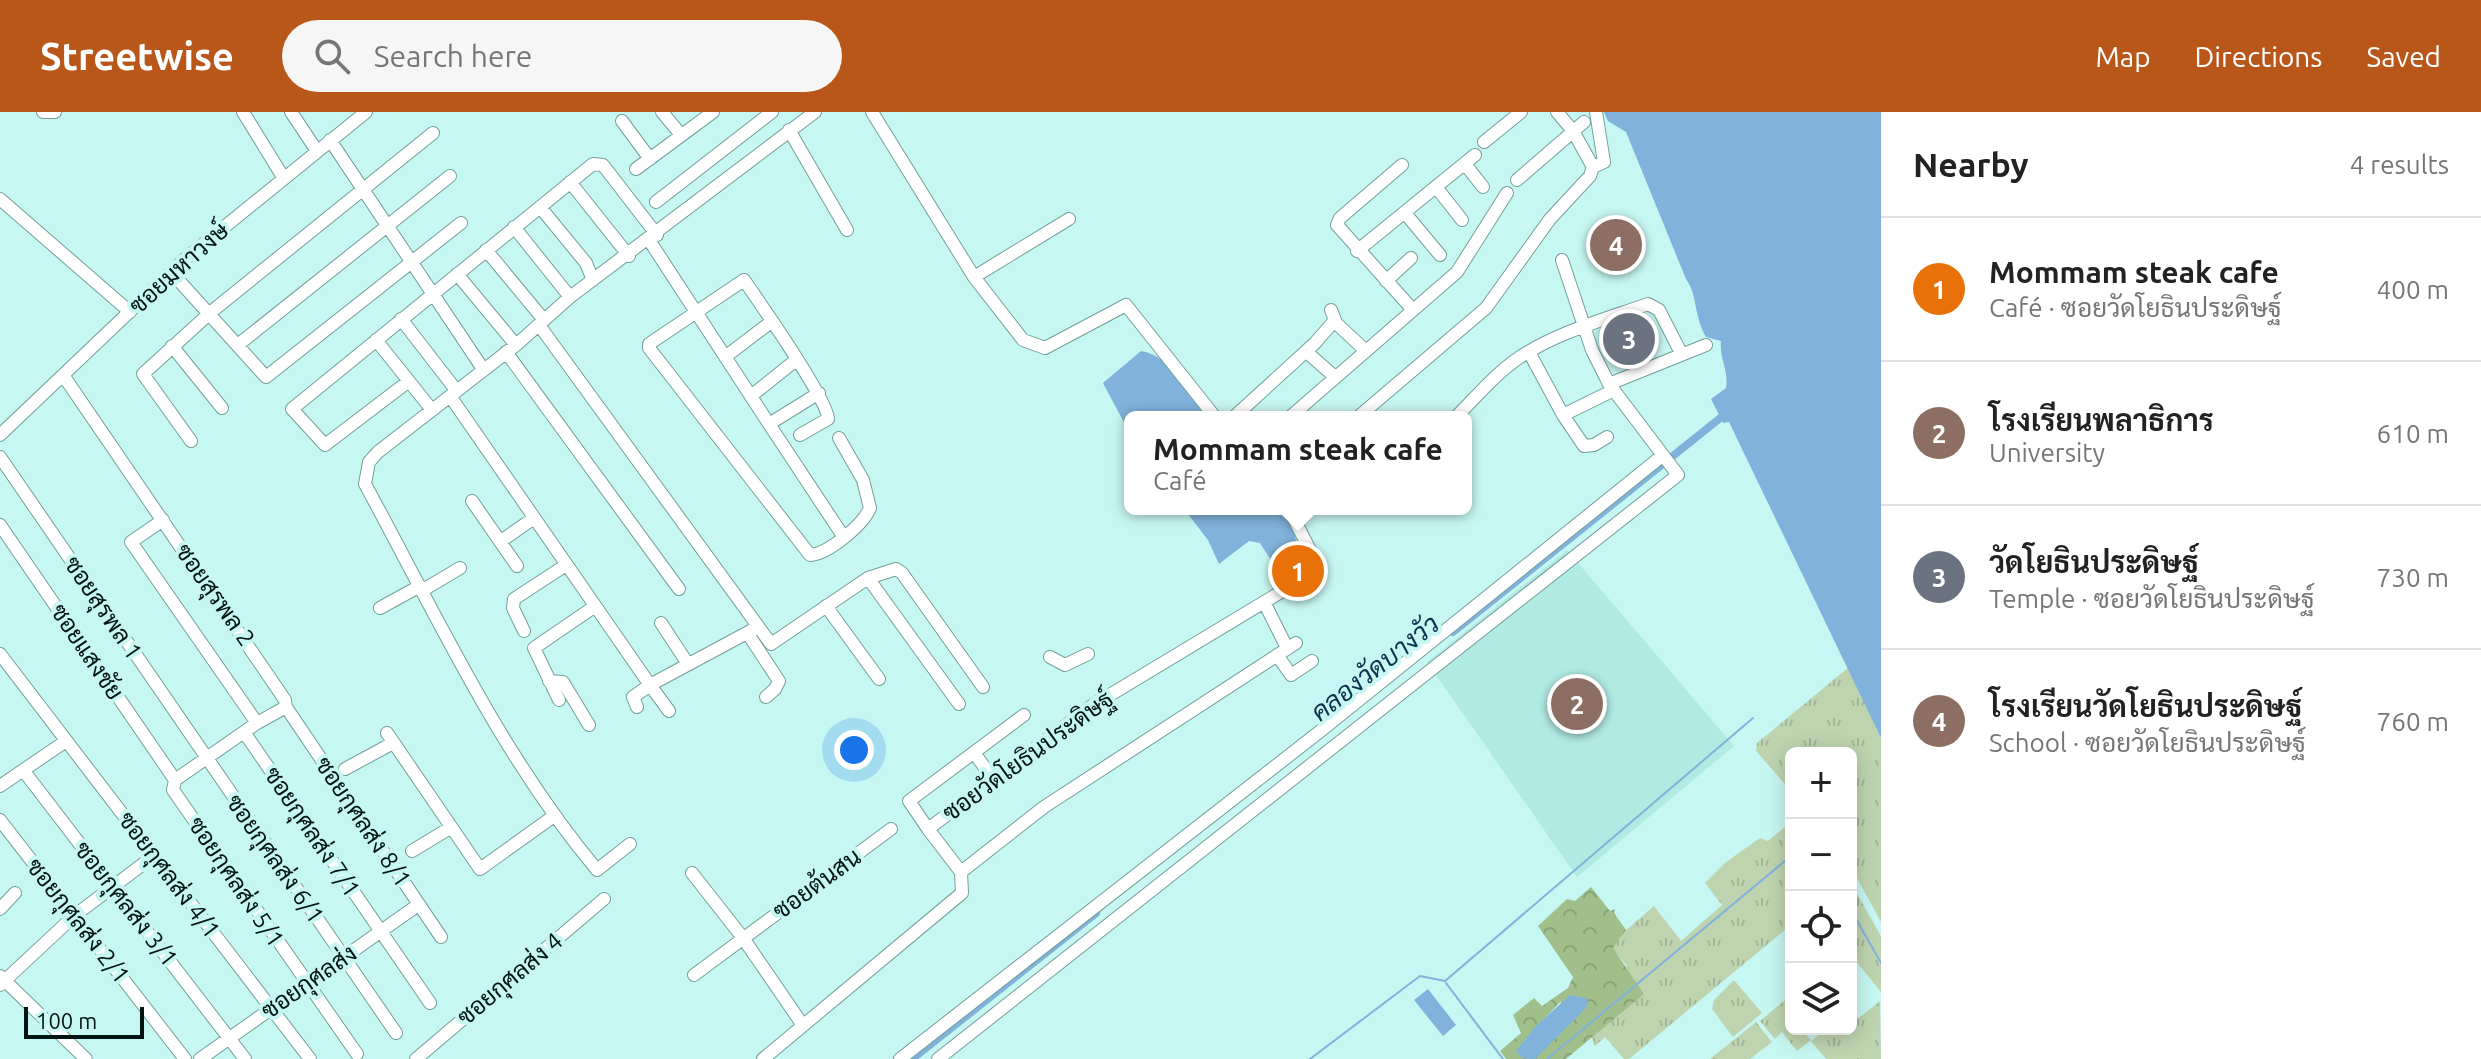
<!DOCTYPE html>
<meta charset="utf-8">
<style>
:root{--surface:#fff;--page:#f6f6f6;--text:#222;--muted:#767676;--line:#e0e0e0;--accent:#b85719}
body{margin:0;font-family:Ubuntu,Sarabun,sans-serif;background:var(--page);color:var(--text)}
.controls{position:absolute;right:24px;bottom:24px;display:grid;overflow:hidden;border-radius:12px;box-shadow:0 4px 20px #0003}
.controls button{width:72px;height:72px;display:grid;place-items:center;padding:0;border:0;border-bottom:2px solid var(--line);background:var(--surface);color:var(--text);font:40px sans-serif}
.scale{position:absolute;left:24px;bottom:20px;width:120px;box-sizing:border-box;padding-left:8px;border:4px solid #031513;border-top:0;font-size:22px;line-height:28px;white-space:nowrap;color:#031513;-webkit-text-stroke:6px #c7f7f2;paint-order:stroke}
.you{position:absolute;left:854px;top:638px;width:28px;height:28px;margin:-20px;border:6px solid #fff;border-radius:50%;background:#1a73e8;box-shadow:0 0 0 12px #1a73e833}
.badge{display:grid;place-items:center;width:52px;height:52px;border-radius:50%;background:var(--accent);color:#fff;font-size:26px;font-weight:700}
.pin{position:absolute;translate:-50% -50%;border:4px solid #fff;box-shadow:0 2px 8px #0006}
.popup{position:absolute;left:1124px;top:299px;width:348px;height:104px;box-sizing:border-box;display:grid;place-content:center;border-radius:12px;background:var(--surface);filter:drop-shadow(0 2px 6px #0005);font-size:26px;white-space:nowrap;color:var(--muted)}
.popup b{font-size:30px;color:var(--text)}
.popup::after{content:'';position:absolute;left:50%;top:100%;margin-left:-16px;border:16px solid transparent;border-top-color:var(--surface)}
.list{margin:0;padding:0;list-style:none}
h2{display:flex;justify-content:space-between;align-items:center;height:104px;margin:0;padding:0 32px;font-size:34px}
h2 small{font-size:26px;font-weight:400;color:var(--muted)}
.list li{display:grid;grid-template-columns:52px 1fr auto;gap:24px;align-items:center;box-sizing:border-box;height:144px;padding:0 32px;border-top:2px solid var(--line)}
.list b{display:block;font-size:30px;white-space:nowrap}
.list p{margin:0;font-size:26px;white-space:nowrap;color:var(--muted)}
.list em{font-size:26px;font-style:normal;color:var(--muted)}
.icon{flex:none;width:44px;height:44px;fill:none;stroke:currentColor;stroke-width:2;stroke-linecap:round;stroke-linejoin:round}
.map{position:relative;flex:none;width:1881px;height:947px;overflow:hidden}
header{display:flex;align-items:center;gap:48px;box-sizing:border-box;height:112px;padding:0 40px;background:var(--accent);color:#fff}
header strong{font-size:38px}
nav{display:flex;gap:44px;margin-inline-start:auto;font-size:28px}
.search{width:560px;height:72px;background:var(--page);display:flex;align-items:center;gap:20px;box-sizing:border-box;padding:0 28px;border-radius:44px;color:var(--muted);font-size:30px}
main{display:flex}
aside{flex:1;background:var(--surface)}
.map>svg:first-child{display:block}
</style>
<header>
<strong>Streetwise</strong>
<div class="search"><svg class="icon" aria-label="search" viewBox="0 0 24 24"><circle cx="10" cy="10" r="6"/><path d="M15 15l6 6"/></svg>Search here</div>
<nav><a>Map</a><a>Directions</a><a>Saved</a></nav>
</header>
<main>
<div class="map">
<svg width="1881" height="947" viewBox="0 0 1881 947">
<defs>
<pattern id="grass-tufts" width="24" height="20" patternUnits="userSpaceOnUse" patternTransform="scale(2)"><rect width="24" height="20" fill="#bed4af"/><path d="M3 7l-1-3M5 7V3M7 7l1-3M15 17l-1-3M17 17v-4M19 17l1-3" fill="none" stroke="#a2b596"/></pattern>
<pattern id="forest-crowns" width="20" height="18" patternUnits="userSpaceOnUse" patternTransform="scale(2)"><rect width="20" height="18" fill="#a1bf8a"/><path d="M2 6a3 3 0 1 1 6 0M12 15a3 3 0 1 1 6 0" fill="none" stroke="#89a376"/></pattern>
</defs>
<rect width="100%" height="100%" fill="#c7f7f2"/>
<path fill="#b1e9e3" d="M1567 438 1734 634 1577 765 1427 550Z"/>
<path fill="url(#grass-tufts)" d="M1849 555 1881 626V810L1851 755V641H1791V679L1756 639 1757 631Z
M1791 710V813L1629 947H1624L1605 925 1595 934 1592 926 1627 854 1612 836 1617 826 1654 794 1681 829 1722 793 1705 771 1726 750 1760 726 1768 729Z
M1851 771 1881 824V880L1851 843Z
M1734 868 1762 901 1733 925 1712 897 1714 888Z
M1791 883V892L1785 898 1791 906 1786 913 1791 910V917H1801L1811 928 1797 939 1782 920 1775 927 1760 909Z
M1880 889 1881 947H1826L1811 929 1826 917H1851V912Z
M1756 910 1772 930 1750 947H1710Z"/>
<path fill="url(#forest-crowns)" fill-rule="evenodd" d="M1591 775 1610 799 1615 797 1614 801 1626 818 1613 836 1644 882 1566 947H1506L1500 939 1521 921 1513 903 1534 886 1542 894 1568 876 1573 865 1538 814 1567 787 1575 789ZM1561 889 1556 922 1535 947 1523 930Z"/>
<path fill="#81b2db" d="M1604 0H1881V626L1729 310 1723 311 1711 287 1726 276C1729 258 1719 247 1721 229L1706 225C1693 201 1698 184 1686 167L1626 20 1608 9Z
M1141 239C1172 244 1190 280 1205 305H1130V322L1103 271Z
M1184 397H1287L1304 456 1289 460 1269 445 1260 431 1249 429 1219 452 1208 428Z
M1428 877 1456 913 1443 924 1414 888Z
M1570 883 1586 886 1588 891 1583 899 1535 947 1522 946 1516 939 1535 915Z"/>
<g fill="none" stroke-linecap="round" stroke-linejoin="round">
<path stroke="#81b2db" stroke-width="2" d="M1851 798 1881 851
M1446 871 1503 947
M1310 947 1420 864 1445 869 1753 606
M1547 947 1791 744"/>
<path stroke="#81b2db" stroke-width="8" d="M1453 520 1729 299
M912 947 1096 801"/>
<g stroke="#729f9b" stroke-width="14">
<path id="minor" d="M43 0H55
M243 0 283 65
M291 0 317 39
M662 0 681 23
M872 0 974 165 1023 228 1045 236 1126 193 1215 305
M1557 0 1573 19 1593 55
M622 9 650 47
M789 18 847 118
M330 28 483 257
M1484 30 1521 0
M1465 52 1483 75
M1402 53 1340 106 1337 113 1413 198
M636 57 713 0
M1517 68 1584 10
M570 70 629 144
M1436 75 1462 108
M0 87 130 200
M656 90 772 0
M540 95 586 151 593 168
M1405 101 1440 143
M514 115 570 185
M649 128 769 312 819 281
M486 138 544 208
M1357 139 1475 43
M172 161 266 265 461 111
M457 162 516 233
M974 165 1069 107
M1386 169 1411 146
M401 207 456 278
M1337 212 1366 239
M539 213 771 532 868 466 896 457 902 461 983 575
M376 228 432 298
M239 232 450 64
M172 234 222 296
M506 240 679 477
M1529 240 1563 303 1614 278
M1310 243 1335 265
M725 245 771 210
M63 263 285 588 286 595 257 611 175 668
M409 269 325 333 292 297 593 52 603 53 657 123
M1609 272 1706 233
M450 284 650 573 756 516
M751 284 796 248
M1563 303 1584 334 1594 333 1607 325
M1234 305 1315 231 1335 208 1331 198
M1290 305 1457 160 1507 81
M1358 305 1486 196 1550 107 1590 64 1593 55 1604 50 1596 0
M1456 305C1476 285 1496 261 1520 245 1558 220 1606 207 1648 192L1659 198 1681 241
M769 312 843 424
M0 323 185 147 366 0
M800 323 828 307C829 290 758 188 744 168L649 232V236L810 443C828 442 863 413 870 396L863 368 839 326
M191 329 143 262 211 200 433 21
M0 345 396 921
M472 389 517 454
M163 408 131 430 257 611
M0 413 175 668
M501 429 534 406
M868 466 959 592
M423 478 460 456
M1264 490 1287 536
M826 494 879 567
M380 496 420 474
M661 511 688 552
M524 519 513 496 514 487 566 453
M748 522 779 569 775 577 766 585
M0 542 310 947
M1277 543 1291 563 1312 549
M1050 545 1065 553 1088 542
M549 569 563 570 589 613
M559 588 534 536 594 495
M286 595 441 825
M637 595 633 585 650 573 669 599
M244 620 430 891
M387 621 480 757 554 704
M975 642 993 667
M345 657 393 631
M23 658 245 947
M175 668 173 678 357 942
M0 674 66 629
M0 708 185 947
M928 717 909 689 1024 603
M630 732 597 758C500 642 437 504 365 372L369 350 378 340 516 233 570 185 815 0
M412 739 450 716
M961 760 1044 695 1296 531
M692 761 743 826 802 912
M0 797 15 781
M694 863 891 717
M0 864 86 947
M0 873 74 804 155 743
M200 947 418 793
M416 947 604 787
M763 947 962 781 961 760 928 717 1090 595 1314 460 1315 448 1289 397
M900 947 1323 617 1662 344
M938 947 1678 363 1609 272 1592 238 1562 148"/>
</g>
<use href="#minor" stroke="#fff" stroke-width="12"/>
</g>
<g text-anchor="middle" stroke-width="8" stroke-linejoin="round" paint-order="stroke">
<g font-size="24" fill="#031513" stroke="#c7f7f2">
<text transform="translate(179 156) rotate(-42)" y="8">ซอยมหาวงษ์</text>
<text transform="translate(215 483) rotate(55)" y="8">ซอยสุรพล 2</text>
<text transform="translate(103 496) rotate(56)" y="8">ซอยสุรพล 1</text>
<text transform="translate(87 540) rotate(56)" y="8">ซอยแสงชัย</text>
<text transform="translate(1028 644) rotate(-36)" y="8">ซอยวัดโยธินประดิษฐ์</text>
<text transform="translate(363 710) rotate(56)" y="8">ซอยกุศลส่ง 8/1</text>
<text transform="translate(312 720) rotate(56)" y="8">ซอยกุศลส่ง 7/1</text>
<text transform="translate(275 747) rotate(55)" y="8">ซอยกุศลส่ง 6/1</text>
<text transform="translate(169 763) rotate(53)" y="8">ซอยกุศลส่ง 4/1</text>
<text transform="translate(236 770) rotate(56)" y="8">ซอยกุศลส่ง 5/1</text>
<text transform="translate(817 772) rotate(-36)" y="8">ซอยต้นสน</text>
<text transform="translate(126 792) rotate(52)" y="8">ซอยกุศลส่ง 3/1</text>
<text transform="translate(78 809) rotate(52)" y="8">ซอยกุศลส่ง 2/1</text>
<text transform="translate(510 867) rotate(-40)" y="8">ซอยกุศลส่ง 4</text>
<text transform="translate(309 870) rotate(-35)" y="8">ซอยกุศลส่ง</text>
</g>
<g font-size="26" font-style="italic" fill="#0b324e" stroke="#c7f7f2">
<text transform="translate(1375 556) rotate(-38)" y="9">คลองวัดบางวัว</text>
</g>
</g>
</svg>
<div class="controls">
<button>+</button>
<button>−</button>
<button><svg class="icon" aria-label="locate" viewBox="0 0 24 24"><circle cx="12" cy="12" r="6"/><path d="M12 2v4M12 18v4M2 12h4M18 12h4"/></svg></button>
<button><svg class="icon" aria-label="layers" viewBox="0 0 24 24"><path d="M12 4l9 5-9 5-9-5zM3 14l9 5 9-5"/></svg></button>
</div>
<div class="scale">100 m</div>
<div class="you"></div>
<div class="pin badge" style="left:1298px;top:459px;background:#e8710a">1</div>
<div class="popup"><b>Mommam steak cafe</b>Café</div>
<div class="pin badge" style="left:1577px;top:592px;background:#8d6e63">2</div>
<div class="pin badge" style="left:1629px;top:227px;background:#6b7280">3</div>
<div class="pin badge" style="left:1616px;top:133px;background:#8d6e63">4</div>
</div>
<aside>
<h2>Nearby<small>4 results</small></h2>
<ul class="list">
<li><span class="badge" style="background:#e8710a">1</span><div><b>Mommam steak cafe</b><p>Café · ซอยวัดโยธินประดิษฐ์</p></div><em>400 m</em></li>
<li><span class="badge" style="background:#8d6e63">2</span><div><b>โรงเรียนพลาธิการ</b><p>University</p></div><em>610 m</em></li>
<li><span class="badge" style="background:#6b7280">3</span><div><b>วัดโยธินประดิษฐ์</b><p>Temple · ซอยวัดโยธินประดิษฐ์</p></div><em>730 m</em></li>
<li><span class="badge" style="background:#8d6e63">4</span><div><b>โรงเรียนวัดโยธินประดิษฐ์</b><p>School · ซอยวัดโยธินประดิษฐ์</p></div><em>760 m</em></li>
</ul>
</aside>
</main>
